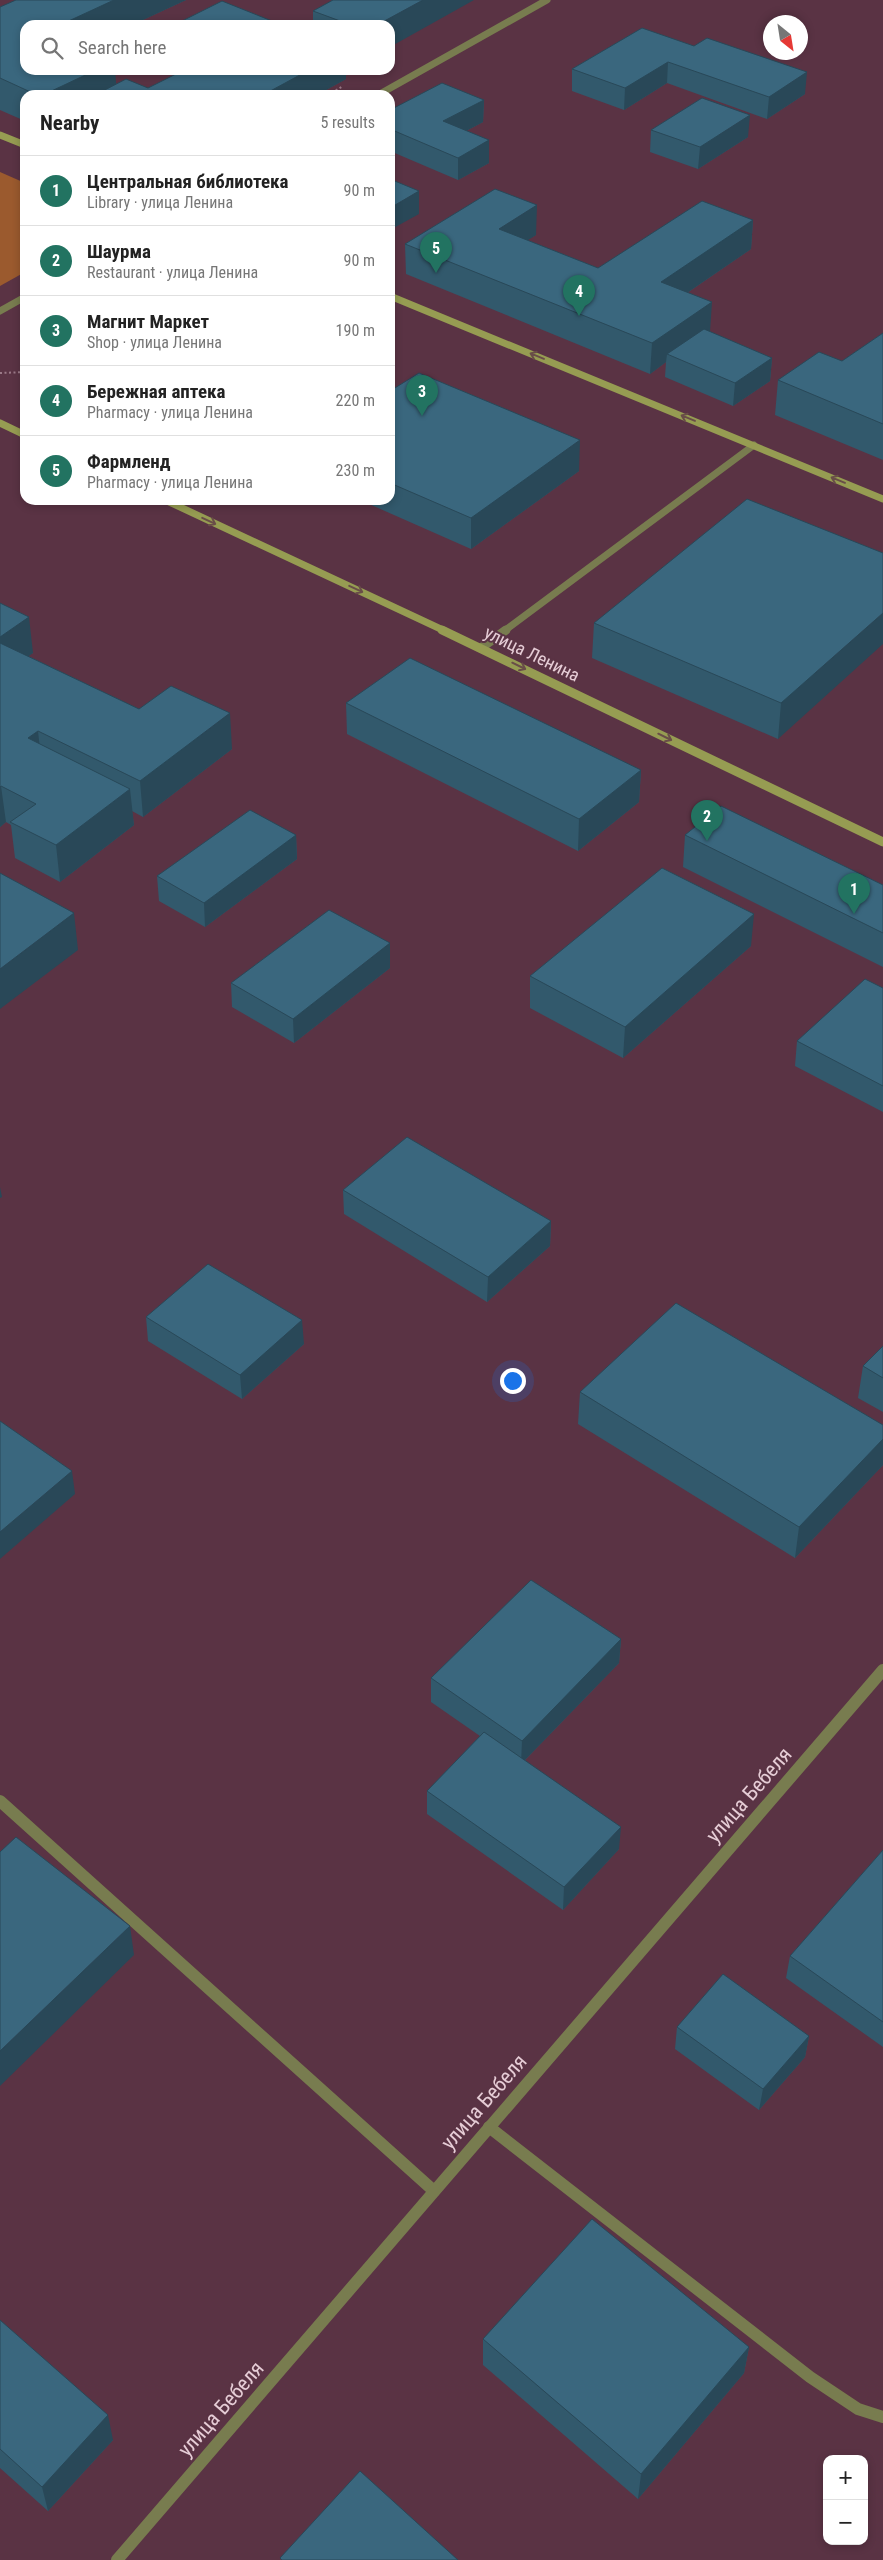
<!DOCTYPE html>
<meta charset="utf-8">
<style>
:root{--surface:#fff;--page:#f6f6f6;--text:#222;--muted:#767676;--line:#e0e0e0;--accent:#227361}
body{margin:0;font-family:"Roboto Condensed",sans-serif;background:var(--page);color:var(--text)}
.controls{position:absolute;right:15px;bottom:15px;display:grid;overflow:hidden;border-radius:10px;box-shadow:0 2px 8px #0003}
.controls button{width:45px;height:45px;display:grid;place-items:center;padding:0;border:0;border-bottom:1px solid var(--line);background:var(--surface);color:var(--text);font:25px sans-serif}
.compass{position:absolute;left:763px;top:15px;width:45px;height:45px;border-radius:50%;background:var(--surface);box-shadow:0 2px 8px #0003;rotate:150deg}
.you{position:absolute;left:512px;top:1380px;width:18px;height:18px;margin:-12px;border:4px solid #fff;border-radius:50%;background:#1a73e8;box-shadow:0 0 0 8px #1a73e833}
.badge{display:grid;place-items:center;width:32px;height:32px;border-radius:50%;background:var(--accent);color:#fff;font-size:16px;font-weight:700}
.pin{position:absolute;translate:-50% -41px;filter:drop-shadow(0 1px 2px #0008)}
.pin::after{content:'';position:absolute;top:26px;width:18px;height:15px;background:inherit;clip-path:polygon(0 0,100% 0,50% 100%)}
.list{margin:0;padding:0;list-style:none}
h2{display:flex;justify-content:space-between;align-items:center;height:65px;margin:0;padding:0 20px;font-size:21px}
h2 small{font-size:16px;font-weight:400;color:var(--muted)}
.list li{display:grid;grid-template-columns:32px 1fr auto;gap:15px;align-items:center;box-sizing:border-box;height:70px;padding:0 20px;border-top:1px solid var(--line)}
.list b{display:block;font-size:19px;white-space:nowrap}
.list p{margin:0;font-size:16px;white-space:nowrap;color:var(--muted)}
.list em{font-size:16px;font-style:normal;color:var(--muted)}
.icon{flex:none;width:28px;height:28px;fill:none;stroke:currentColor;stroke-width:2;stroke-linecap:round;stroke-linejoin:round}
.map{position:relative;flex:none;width:883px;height:2560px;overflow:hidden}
.search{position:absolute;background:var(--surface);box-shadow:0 2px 8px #0003;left:20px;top:20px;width:375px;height:55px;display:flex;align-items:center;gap:12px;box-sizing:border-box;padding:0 18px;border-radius:15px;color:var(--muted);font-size:19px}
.panel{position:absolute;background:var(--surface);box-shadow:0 2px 8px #0003;left:20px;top:90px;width:375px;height:415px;border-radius:15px}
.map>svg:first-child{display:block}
</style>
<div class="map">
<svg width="883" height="2560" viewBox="0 0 883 2560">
<rect width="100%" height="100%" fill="#5a3344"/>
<path fill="#9b5a2e" d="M0 172 25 183V272L0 286Z"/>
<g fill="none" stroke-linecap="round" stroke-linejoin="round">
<path stroke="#9b7a88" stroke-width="2" stroke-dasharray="2 2.5" stroke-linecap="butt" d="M328 95 343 86
M0 373 25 372"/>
<path stroke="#787c4f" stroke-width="12" d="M0 1801 434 2191
M489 2127 810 2377 858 2409 883 2417"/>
<path stroke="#787c4f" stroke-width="7" d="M378 95 547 0
M0 311 25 297
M504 631 754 445"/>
<path stroke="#787c4f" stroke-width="9" d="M481 648 506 630"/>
<path stroke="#787c4f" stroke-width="12" d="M117 2560 883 1670"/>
<path stroke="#969c52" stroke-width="7" d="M0 135 25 145
M390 296 883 499
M0 423 25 435
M165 500 445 631"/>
<path stroke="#969c52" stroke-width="9" d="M442 630 883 842"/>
</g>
<path fill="#32596c" d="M16 0H186L132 25H25L116 84 148 88 179 73 172 70H346V79L317 95H25V121L0 110V7Z
M333 0 390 25H313V11Z
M642 28 805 94 767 119 667 83 624 110 572 91V69Z
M484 100 483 122 466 131 489 163 458 180 390 151V110Z
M651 130 748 137 698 169 650 152Z
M753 220 751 249 687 293 710 332 772 358 770 381 733 406 665 377 666 362 650 374 406 274 405 244 536 235 527 240 598 268Z
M883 333V460L775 415 778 380 842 361Z
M390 391 579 471 471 549 360 500H390Z
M883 553 778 739 592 658 594 623Z
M0 603 33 653 28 656 139 709 232 749 143 817 132 811 134 825 60 882 15 858 11 825 6 822 0 827Z
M346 703 641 770 639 802 578 851 347 734Z
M296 835 297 859 205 927 159 901 157 876Z
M685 835 883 885V967L683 867Z
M751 946 623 1058 530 1008V976Z
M390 968 294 1043 232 1007 231 983Z
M883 988V1112L795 1066 797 1041Z
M343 1190 551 1221 550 1246 487 1302 344 1214Z
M146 1317 304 1344 242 1399 148 1341Z
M883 1346V1412L858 1398 863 1366Z
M580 1392 883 1425V1465L795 1558 578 1424Z
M621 1639 619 1663 525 1760 619 1849 563 1910 427 1814V1791L480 1736 431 1702V1678Z
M883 1850V2047L786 1978 790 1956Z
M677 2027 809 2036 805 2057 759 2110 675 2049Z
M0 2320 113 2440 48 2511 0 2468Z
M483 2339 749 2347 744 2373 638 2499 483 2365Z"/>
<path fill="#294858" d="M114 0H186L132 25H60Z
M423 0H474L390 47V25H377Z
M668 62 667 83 624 110 625 88Z
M96 70H115L117 94 115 95H43Z
M309 70H346V79L317 95H263Z
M807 72 805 94 767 119 769 97Z
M484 100 483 122 443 143V121Z
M750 115 748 137 698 169 700 147Z
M489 140V163L458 180V158Z
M419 191V214L390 230V208Z
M537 205 536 235 498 259 499 229Z
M753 220 751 249 659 312 661 282Z
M712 302 710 332 667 354 666 362 650 374 652 343Z
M772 358 770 381 733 406 735 383Z
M580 440 579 471 471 549V518Z
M883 613V644L778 739 781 703Z
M29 617 33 653 0 676V637Z
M230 713 232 749 143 817 140 781Z
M38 731 42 767 28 738Z
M641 770 639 802 578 851 579 819Z
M1 786 6 822 0 827V787Z
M130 789 134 825 60 882 56 845Z
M296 835 297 859 205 927 204 903Z
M74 913 78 950 0 1009V969Z
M754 914 751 946 623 1058 625 1027Z
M390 943V968L294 1043 293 1019Z
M0 1187 2 1197 0 1198Z
M551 1221 550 1246 487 1302 488 1277Z
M302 1320 304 1344 242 1399 240 1375Z
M883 1439V1465L795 1558 799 1527Z
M72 1471 75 1494 0 1559V1532Z
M621 1639 619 1663 521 1764 522 1741Z
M621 1827 619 1849 563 1910 564 1887Z
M130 1926 134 1955 0 2086V2051Z
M809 2036 805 2057 759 2110 763 2089Z
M749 2347 744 2373 638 2499 641 2474Z
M108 2415 113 2440 48 2511 42 2487Z"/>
<path fill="#3a677e" stroke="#294858" d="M16 0H114L60 25H25V70H96L43 95H37L0 78V7Z
M333 0H423L377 25H351L313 11Z
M222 1 282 25H174Z
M642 28 694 46 707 38 807 72 769 97 668 62 625 88 572 69Z
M184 70H309L263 95H95L126 79 148 88Z
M442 83 484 100 443 121 489 140 458 158 390 129V110Z
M702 98 750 115 700 147 651 130Z
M390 179 419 191 390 208Z
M495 189 537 205 499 229 598 268 702 201 753 220 661 282 712 302 652 343 405 244Z
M704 329 772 358 735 383 667 354Z
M883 333V424L778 380 819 352 842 361Z
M419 373 580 440 471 518 390 483V391Z
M747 499 883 553V613L781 703 594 623Z
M0 603 29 617 0 637Z
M0 643 139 709 171 686 230 713 140 781 38 731 28 738 130 789 56 845 10 822 36 804 1 786 0 787Z
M410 658 641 770 579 819 346 703Z
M721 806 883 885V933L685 835Z
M250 810 296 835 204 903 157 876Z
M662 868 754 914 625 1027 530 976Z
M0 873 74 913 0 969Z
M329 910 390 943 293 1019 231 983Z
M865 979 883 988V1086L797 1041Z
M407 1137 551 1221 488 1277 343 1190Z
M208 1264 302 1320 240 1375 146 1317Z
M676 1303 883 1425V1439L799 1527 580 1392Z
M883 1346V1378L863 1366Z
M0 1421 72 1471 0 1532Z
M531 1580 621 1639 522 1741 431 1678Z
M484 1732 621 1827 564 1887 427 1791Z
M16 1837 130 1926 0 2051V1852Z
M883 1850V2022L790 1956Z
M723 1974 809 2036 763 2089 677 2027Z
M592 2219 749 2347 641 2474 483 2339Z
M0 2320 108 2415 42 2487 0 2449Z
M360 2471 458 2560H282L280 2558Z"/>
<defs><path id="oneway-shaft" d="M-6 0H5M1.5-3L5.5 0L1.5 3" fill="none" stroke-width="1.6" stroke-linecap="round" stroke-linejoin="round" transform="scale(1.25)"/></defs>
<g stroke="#694d48">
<use href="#oneway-shaft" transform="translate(537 356) rotate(-158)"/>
<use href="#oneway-shaft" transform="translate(688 418) rotate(-158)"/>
<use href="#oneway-shaft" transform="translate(838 480) rotate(-158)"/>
<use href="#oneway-shaft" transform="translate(209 521) rotate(25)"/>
<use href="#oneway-shaft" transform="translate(356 589) rotate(25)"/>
<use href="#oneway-shaft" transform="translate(519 666) rotate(26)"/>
<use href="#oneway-shaft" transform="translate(665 737) rotate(26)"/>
</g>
<g text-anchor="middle" stroke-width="4" stroke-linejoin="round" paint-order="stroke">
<g font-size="18" fill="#e6cdd6" stroke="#5a3344">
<text transform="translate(532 654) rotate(26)" y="6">улица Ленина</text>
</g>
<g font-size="21" fill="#e6cdd6" stroke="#5a3344">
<text transform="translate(749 1795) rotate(-49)" y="7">улица Бебеля</text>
<text transform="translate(484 2102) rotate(-49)" y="7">улица Бебеля</text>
<text transform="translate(221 2409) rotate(-49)" y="7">улица Бебеля</text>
</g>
</g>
</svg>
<div class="controls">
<button>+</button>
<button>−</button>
</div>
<svg class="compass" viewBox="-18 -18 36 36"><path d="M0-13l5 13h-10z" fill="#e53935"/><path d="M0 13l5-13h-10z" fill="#767676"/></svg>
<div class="you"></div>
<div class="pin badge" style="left:854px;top:914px">1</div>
<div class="pin badge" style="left:707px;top:841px">2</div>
<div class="pin badge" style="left:422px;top:416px">3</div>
<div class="pin badge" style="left:579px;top:316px">4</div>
<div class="pin badge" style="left:436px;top:273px">5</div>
<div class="search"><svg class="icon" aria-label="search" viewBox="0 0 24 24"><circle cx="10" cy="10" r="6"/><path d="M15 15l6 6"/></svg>Search here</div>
<section class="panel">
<h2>Nearby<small>5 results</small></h2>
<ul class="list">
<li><span class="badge">1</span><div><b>Центральная библиотека</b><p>Library · улица Ленина</p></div><em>90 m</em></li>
<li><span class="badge">2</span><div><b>Шаурма</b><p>Restaurant · улица Ленина</p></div><em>90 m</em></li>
<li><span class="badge">3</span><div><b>Магнит Маркет</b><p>Shop · улица Ленина</p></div><em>190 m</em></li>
<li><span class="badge">4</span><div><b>Бережная аптека</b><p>Pharmacy · улица Ленина</p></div><em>220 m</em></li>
<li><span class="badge">5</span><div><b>Фармленд</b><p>Pharmacy · улица Ленина</p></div><em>230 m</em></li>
</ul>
</section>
</div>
